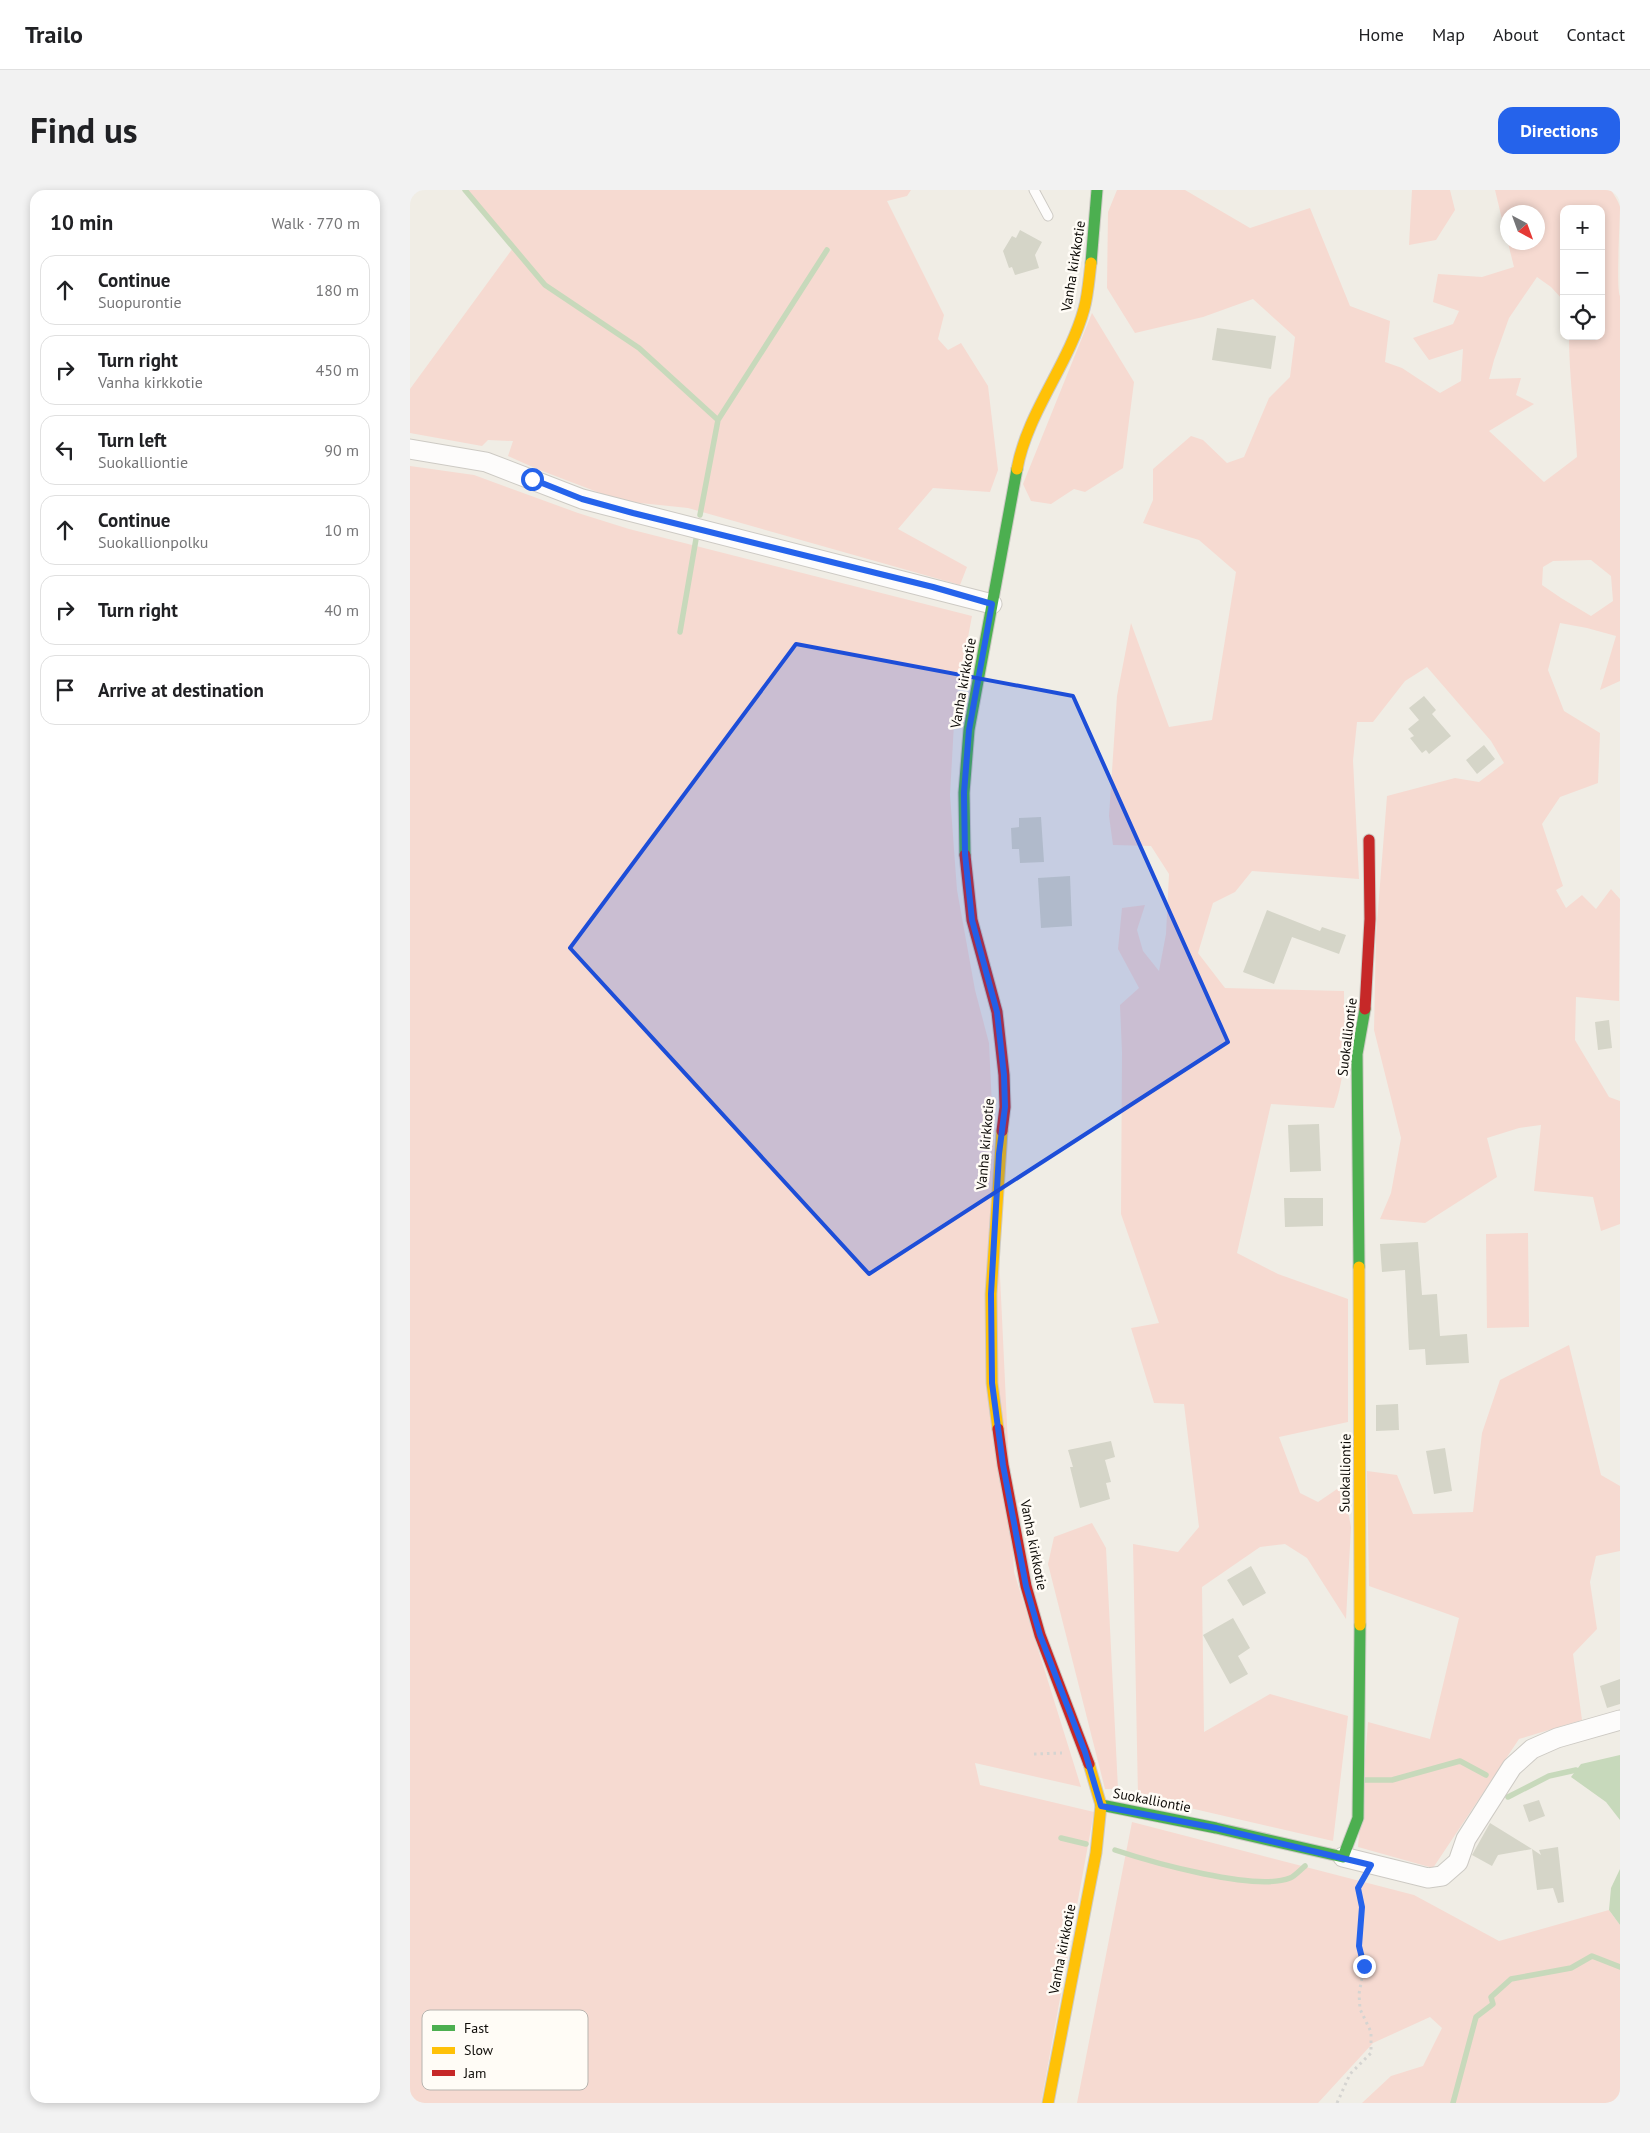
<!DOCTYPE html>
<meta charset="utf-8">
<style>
:root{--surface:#fff;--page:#f2f2f2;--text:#202124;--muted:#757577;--line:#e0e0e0;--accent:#2563eb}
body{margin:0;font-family:"PT Sans",sans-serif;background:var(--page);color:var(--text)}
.controls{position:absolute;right:15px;top:15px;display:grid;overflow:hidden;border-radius:10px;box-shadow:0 2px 8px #0003}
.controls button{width:45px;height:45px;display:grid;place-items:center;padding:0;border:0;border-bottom:1px solid var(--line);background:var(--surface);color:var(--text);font:25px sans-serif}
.compass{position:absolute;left:1090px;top:15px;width:45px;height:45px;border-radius:50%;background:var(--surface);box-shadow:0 2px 8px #0003;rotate:139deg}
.stop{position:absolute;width:15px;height:15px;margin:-11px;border:4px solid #2563eb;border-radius:50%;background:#fff}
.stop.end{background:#2563eb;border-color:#fff;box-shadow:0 1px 5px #0008}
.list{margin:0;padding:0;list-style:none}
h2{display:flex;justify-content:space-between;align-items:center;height:65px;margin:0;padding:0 20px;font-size:21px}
h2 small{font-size:16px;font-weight:400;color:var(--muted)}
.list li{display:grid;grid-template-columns:32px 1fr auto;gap:15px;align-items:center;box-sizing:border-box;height:70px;margin:0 10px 10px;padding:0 10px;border:1px solid var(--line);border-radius:15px}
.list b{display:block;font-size:19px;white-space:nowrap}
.list p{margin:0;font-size:16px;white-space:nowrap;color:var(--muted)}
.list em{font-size:16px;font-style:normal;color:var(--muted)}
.icon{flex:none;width:28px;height:28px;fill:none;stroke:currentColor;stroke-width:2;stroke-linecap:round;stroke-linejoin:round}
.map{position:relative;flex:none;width:1210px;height:1913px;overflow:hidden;border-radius:15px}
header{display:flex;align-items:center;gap:30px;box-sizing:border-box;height:70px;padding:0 25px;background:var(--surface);border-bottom:1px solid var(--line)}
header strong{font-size:24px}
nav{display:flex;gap:28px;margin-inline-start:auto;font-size:18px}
.intro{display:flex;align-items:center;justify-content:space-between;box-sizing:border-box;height:120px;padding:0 30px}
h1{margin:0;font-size:35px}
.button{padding:12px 22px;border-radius:15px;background:var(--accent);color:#fff;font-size:18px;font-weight:700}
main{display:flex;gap:30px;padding:0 30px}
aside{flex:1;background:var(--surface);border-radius:15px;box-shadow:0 2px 8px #0003}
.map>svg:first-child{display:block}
</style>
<header>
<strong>Trailo</strong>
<nav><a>Home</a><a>Map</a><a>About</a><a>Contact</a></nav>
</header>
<div class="intro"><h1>Find us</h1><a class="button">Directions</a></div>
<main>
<aside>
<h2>10 min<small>Walk · 770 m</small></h2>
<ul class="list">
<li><svg class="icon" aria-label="ahead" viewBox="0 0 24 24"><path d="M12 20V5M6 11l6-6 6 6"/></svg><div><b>Continue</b><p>Suopurontie</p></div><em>180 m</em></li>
<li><svg class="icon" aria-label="right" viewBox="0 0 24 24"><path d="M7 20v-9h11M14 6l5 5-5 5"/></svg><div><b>Turn right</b><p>Vanha kirkkotie</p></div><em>450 m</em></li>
<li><svg class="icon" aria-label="left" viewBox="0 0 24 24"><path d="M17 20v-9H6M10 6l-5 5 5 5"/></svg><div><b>Turn left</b><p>Suokalliontie</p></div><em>90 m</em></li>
<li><svg class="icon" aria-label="ahead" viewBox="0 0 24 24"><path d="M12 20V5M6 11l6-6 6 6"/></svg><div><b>Continue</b><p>Suokallionpolku</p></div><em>10 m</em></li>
<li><svg class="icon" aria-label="right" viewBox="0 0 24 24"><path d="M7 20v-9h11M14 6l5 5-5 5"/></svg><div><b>Turn right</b></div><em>40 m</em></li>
<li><svg class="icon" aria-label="arrive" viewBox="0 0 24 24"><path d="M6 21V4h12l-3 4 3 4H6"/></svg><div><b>Arrive at destination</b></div></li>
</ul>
</aside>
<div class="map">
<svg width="1210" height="1913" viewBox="0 0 1210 1913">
<rect width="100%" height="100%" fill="#f0ede5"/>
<path fill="#f6dad1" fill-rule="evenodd" d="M55 0H501L497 6 477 11 534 125 528 149 538 160 551 153 578 196 588 280 580 302 523 298 488 339 557 377 550 395 278 318 211 311 127 279 98 266 103 251 78 250 72 256 0 243V199L103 58Z
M707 0H775L840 38 900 18 940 116 980 131 975 172 992 178 1030 203 1051 191 1053 159 1019 170 1003 148 1043 134 1049 121 1023 112 1028 84 1072 87 1104 77 1098 53 1128 52V22H1098L1097 50 1085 0H1201C1204 5 1209 12 1210 17 1210 33 1206 100 1210 106V491L1190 500 1206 446 1177 438 1150 433 1138 480 1154 521 1190 543 1188 593 1150 607 1132 634 1153 696 1146 700 1156 718 1172 705 1186 719 1201 699 1210 709 1209 811 1166 807 1165 850 1199 907 1210 911V1034L1191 1041 1183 1007 1124 1001 1131 935 1109 938 1077 948 1087 987 1015 1033 970 1029 981 1003 991 948 964 840 966 745 977 606 1045 588 1069 592 1094 573 1081 551 1017 477 995 491 963 532H947L943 570 949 689 842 681 825 702 803 713 788 763 815 798 934 801C934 840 938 881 924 918L861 914 827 1063 868 1084 938 1109V1232L869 1247 890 1303 908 1312 933 1295 941 1337 936 1429 897 1368 875 1354 850 1357 792 1397 794 1542 860 1504 938 1526 923 1651 728 1606 723 1354 768 1362 789 1337 774 1214 744 1213 721 1138 749 1133 711 1024 712 862 710 815 729 798 708 759 712 718 735 715 727 740 733 761 749 781 756 744 759 684 741 656 703 655 699 626 707 506 721 433 759 537 802 530 826 382 789 350 733 333 743 310V279L781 246 793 250 817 273 834 267 859 208 880 187 885 147 843 109 793 127 725 143 697 98 698 22ZM1154 19H1191V146H1159C1159 187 1165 227 1167 267L1134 292 1079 241 1124 214 1106 205 1111 188 1079 189 1084 170 1099 128 1127 87 1141 97 1154 111ZM1181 370 1201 386 1203 411 1181 426 1151 408 1132 395 1133 377 1143 371Z
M1002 0H1040L1045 20 1026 50 999 55Z
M682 123 724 192 713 278 675 302 664 299 641 314 621 311 613 294Z
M0 276 64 285 168 323 219 339 562 426 545 516 540 605 547 700 565 800 579 853 604 1382 671 1597 565 1573 570 1595 684 1622 631 1913H0Z
M1118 1043 1119 1137 1077 1138 1076 1044Z
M1159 1155 1191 1285 1210 1296V1361L1186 1366 1180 1392 1187 1439 1163 1464 1172 1530 1109 1549 1023 1678 948 1657 958 1532 1020 1549 1049 1428 959 1396 957 1281 987 1285 1003 1324 1063 1322 1072 1243 1090 1190Z
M682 1333 696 1358 708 1599H695L638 1374 644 1347Z
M722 1632 1004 1705 1089 1751 1199 1720 1210 1735V1913H952L981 1886 1013 1876 1032 1838 1020 1827 963 1853 908 1913H667Z"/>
<path fill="#c7d9bb" d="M1210 1565V1630L1196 1612 1161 1587 1171 1574Z
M1210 1679V1735L1199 1720 1201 1698Z"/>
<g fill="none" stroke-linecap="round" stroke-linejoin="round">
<path stroke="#c7d9bb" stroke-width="5.5" d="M55 0 135 95 229 158 308 230 290 325
M308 230 417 60
M270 442 286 349
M955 1590H982L1050 1571 1076 1585
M1098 1607 1139 1586 1166 1580
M651 1648 676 1654
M705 1660C741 1672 846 1702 880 1688 885 1686 891 1679 895 1676
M1043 1913 1066 1827 1083 1814 1081 1807 1101 1789 1161 1778 1182 1766 1210 1777"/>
</g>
<path fill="#d5d5c8" d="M610 40 632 52 625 65 629 78 605 85 602 77 599 78 593 61 602 46 606 48Z
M807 138 866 146 861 179 802 170Z
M1014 506 1026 520 1022 524 1041 546 1019 564 1016 560 1012 563 1000 548 1004 546 998 539 1009 530 999 518Z
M1074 555 1085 569 1067 584 1056 570Z
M631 627 634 672 610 673 609 659H602L601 638 609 637V628Z
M660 686 662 736 631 738 628 688Z
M857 720 910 741 912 737 936 745 929 764 882 747 864 794 833 782Z
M1199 830 1202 858 1188 860 1185 832Z
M909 934 911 981 880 982 878 935Z
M874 1008H913V1036L875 1037Z
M1008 1052 1012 1105 1027 1104 1030 1146 1057 1144 1059 1173 1016 1175 1015 1159 999 1160 995 1080 972 1082 970 1054Z
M988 1214 989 1240 966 1241V1215Z
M701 1251 705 1267 695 1270 701 1292 696 1293 700 1309 670 1318 660 1277H663L658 1260Z
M1035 1258 1042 1301 1024 1304 1016 1261Z
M841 1376 856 1403 833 1416 817 1390Z
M823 1428 840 1458 828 1466 838 1484 820 1494 793 1445Z
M1210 1489V1514L1197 1518 1190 1496Z
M1129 1610 1135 1626 1119 1632 1113 1615Z
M1080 1633 1122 1659 1088 1665 1082 1676 1062 1665Z
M1148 1657 1154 1712 1148 1713 1143 1698 1127 1700 1122 1659 1131 1665 1129 1660Z"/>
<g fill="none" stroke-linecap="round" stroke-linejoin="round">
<g stroke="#cdcac4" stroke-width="11">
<path id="lane" d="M624 0 638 26"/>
</g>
<g stroke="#cdcac4" stroke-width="21">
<path id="street" d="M0 259 76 272 172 309 582 414
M933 1667 1018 1688 1032 1686 1048 1672 1056 1649 1102 1577 1122 1559 1147 1548 1210 1530"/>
</g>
<g stroke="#cdcac4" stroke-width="13">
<path id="fast" d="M681 73 687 0
M555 665 554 603 559 540 607 279
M949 1077 947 864 955 819
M691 1615 806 1638 933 1667 948 1628 950 1435"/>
</g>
<g stroke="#cdcac4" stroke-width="13">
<path id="slow" d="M607 279C617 223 659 174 674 119 678 105 679 88 681 73
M949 1077 950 1435
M588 1239 582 1193 581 1104 592 941
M638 1913 686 1663 691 1615 679 1574"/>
</g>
<g stroke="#cdcac4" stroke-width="13">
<path id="jam" d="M555 665 562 730 587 822 594 885 595 917 592 941
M955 819 960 729 959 650
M588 1239 593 1275 616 1396 630 1445 679 1574"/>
</g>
<path stroke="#d5d4d1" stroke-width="3" stroke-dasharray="2.5 4" stroke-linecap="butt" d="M624 1564 652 1563
M927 1913 940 1884 961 1863V1842L950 1819 949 1804 954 1776 949 1756 952 1717 948 1698 954 1689"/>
<use href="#lane" stroke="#fdfcfb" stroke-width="9"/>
<use href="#street" stroke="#fdfcfb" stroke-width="19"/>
<use href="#fast" stroke="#4caf50" stroke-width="11"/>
<use href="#slow" stroke="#ffc107" stroke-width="11"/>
<use href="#jam" stroke="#c62828" stroke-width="11"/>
</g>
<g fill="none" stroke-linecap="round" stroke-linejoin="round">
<path stroke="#2563eb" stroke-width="6" d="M122 289 172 309 223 323 523 397 582 414 559 540 554 603 555 664 562 730 587 822 594 885 595 917 589 964 581 1104 582 1193 593 1275 616 1396 630 1445 675 1562 691 1616 806 1638 961 1675 948 1698 952 1717 949 1756 954 1776"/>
</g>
<path fill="#1d4ed8" fill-opacity="0.2" stroke="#1d4ed8" stroke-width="4" stroke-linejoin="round" d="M386 454 663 506 818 852 459 1084 160 758Z"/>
<g text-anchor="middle" stroke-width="5" stroke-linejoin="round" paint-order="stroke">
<g font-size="14" fill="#0e0c08" stroke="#fffcf6">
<text transform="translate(663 76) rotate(-81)" y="5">Vanha kirkkotie</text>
<text transform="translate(553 493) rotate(-80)" y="5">Vanha kirkkotie</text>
<text transform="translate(937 847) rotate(-83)" y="5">Suokalliontie</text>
<text transform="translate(575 954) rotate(-85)" y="5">Vanha kirkkotie</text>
<text transform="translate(935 1283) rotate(-89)" y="5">Suokalliontie</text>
<text transform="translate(624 1355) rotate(79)" y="5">Vanha kirkkotie</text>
<text transform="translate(742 1610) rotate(11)" y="5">Suokalliontie</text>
<text transform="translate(652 1759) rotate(-79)" y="5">Vanha kirkkotie</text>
</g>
</g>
<rect x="12" y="1820" width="166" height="80" rx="8" fill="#fffcf6" stroke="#b7b4af" stroke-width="1"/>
<rect x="22" y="1835" width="23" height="6" fill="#4caf50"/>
<rect x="22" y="1857" width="23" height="7" fill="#ffc107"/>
<rect x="22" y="1880" width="23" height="6" fill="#c62828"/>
<g font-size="14" fill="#0e0c08">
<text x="54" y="1843">Fast</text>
<text x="54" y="1865">Slow</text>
<text x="54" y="1888">Jam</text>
</g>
</svg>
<div class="controls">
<button>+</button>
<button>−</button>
<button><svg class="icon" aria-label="locate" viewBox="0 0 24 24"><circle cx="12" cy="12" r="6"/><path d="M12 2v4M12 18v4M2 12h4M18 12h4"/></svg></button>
</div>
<svg class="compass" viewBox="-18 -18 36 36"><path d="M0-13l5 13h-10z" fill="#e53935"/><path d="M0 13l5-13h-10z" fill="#757577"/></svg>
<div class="stop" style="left:122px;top:289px"></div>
<div class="stop end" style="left:954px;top:1776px"></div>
</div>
</main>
